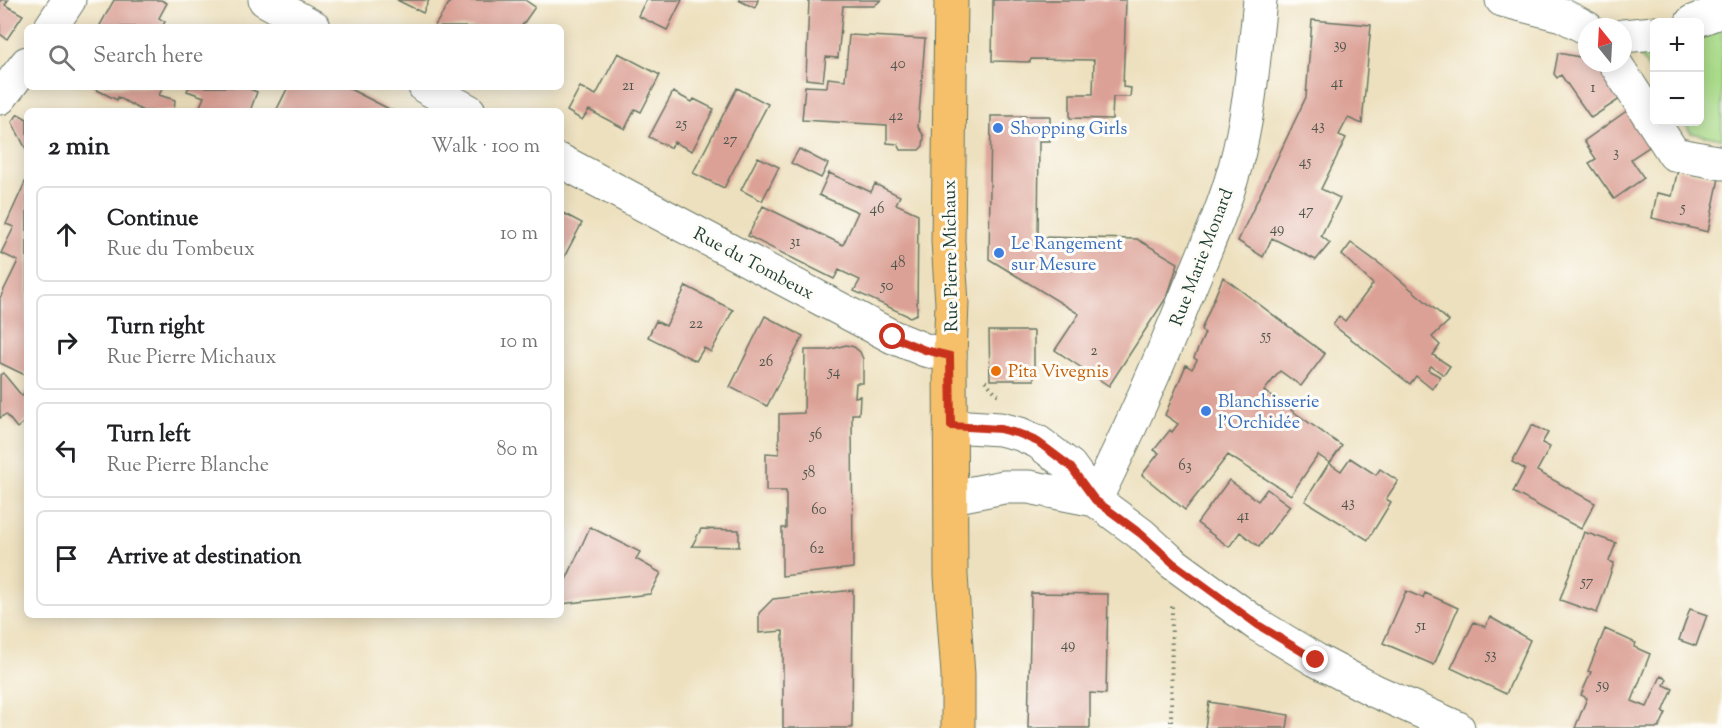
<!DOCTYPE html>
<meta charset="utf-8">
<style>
:root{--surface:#fff;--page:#f2f2f2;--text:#202124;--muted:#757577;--line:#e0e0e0}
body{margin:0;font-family:"Sorts Mill Goudy",serif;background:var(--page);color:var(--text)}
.controls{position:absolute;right:18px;top:18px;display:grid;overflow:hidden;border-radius:9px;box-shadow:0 3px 15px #0003}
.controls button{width:54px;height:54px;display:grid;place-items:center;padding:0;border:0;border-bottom:2px solid var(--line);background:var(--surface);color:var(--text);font:30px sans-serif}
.compass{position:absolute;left:1578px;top:18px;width:54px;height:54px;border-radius:50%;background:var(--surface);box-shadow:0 3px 15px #0003;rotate:342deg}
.stop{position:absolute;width:18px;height:18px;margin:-14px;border:4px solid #c8321e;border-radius:50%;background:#fff}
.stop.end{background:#c8321e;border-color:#fff;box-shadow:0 2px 6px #0008}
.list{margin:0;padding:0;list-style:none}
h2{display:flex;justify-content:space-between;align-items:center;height:78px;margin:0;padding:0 24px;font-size:26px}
h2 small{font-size:20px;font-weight:400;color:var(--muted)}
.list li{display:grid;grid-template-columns:39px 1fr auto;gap:18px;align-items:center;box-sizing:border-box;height:96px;margin:0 12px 12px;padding:0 12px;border:2px solid var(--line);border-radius:9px}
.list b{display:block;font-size:22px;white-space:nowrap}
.list p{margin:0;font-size:20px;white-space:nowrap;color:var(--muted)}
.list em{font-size:20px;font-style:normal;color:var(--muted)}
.icon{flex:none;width:33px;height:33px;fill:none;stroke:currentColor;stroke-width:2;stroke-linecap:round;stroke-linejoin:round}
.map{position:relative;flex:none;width:1722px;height:728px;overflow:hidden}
.search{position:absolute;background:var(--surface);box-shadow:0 3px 15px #0003;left:24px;top:24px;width:540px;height:66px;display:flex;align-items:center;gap:15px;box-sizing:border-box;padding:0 21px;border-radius:9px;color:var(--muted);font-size:22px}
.panel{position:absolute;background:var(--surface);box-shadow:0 3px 15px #0003;left:24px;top:108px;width:540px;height:510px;border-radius:9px}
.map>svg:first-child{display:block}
</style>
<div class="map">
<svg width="1722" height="728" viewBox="0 0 1722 728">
<rect width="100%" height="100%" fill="#fdfcf7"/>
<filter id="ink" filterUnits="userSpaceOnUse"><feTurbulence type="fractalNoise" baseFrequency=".0167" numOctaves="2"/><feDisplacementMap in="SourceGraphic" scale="12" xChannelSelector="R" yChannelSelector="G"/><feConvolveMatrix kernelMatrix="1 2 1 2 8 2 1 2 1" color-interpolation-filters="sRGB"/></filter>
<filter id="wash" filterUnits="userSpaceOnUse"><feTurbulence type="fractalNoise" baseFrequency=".008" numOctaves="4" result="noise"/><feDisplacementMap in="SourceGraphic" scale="24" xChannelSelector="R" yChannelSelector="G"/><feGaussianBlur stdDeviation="1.35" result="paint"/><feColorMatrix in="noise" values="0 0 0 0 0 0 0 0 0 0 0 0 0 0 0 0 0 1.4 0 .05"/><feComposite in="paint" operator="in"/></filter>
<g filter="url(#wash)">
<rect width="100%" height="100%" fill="#ede0be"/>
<path fill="#aadc8a" stroke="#648c5f" stroke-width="1.5" d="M1722 22V139L1691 133 1684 122H1700V33Z
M1654 47V77L1636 49Z"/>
<g id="blocks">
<path fill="#dca196" d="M0 0H8L5 5 23 15 7 39 0 34Z
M114 0H161L167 3 159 18 165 22 162 27H99Z
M397 0H429L423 13Z
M451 0H525L535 7 521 27H434Z
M646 0H682L667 30 638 16Z
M738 0H758L755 8Z
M809 0H881L874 6H843L838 58 826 57 823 81 806 79Z
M993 0H1126L1123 87 1131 88 1130 97H1113L1112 119 1070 118V94H1093L1094 60 1031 59 1030 62 992 61Z
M1312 20 1371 25 1362 124 1348 118 1339 135 1346 138 1321 189 1340 198 1321 236 1330 243 1316 260 1272 238 1263 257 1238 241 1306 97Z
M849 35 925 39 918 127 924 136 923 146 919 150H901L898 144 887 143V125L802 120 805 86 827 87 828 78 845 80Z
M618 53 660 75 641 112 635 109 625 129 589 110 582 120 567 111 580 87 596 95Z
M1558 53 1585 58 1587 56V63H1600L1623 97 1591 118 1561 75 1557 78 1554 74Z
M91 87H163L159 95 175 100 174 111H143L118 97 117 100Z
M189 87H245L257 92 250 111H198L204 97 187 91Z
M288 87H346L393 111H276Z
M737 88 768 104 724 188 693 173Z
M673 92 692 102 694 99 714 109 692 151 674 142 671 148 649 137Z
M1628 110 1652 145 1631 159 1644 178 1614 199 1589 163 1596 159 1584 141Z
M18 114 27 119V151L12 122Z
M991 116H1050V141H1039L1038 237 1137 239 1178 263 1168 295 1109 386 1055 350 1079 314 989 259Z
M799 149 828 164 821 178 791 163Z
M758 157 779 167 762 201 741 190Z
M1678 169 1719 178 1708 232 1652 218 1657 193 1672 196Z
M829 173 871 192 875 184 900 196 896 204 918 214 917 314 910 317 854 291 860 280 839 270 834 279 748 236 763 206 843 245 858 212 819 195Z
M27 178V372L25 375 0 363V298L18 261 1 253 14 227 6 224Z
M561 212 582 223 561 263Z
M1351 243 1388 270 1449 321 1432 337 1440 345 1433 355 1450 366 1444 375 1431 366 1428 370 1441 377 1432 389 1416 376 1410 384 1333 325 1339 316 1345 321 1373 284 1342 255Z
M1223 277 1325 354 1301 386 1280 371 1264 391 1342 446 1330 463 1318 455 1291 495 1228 455 1185 510 1142 475 1159 453 1154 450 1170 430 1172 432 1178 424 1165 415 1186 365 1192 369 1197 360 1194 358 1205 333 1201 330Z
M686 286 733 310 711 352 704 348 696 361 648 337 656 321 666 326Z
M765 316 803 336 767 406 730 387Z
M989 331H1034V380H990Z
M846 345 854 347 860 352 863 359V383H856L855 397 860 396 859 414H852L853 568 782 576V528H786V491H766V453L779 454V414L804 413 805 350H828Z
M3 373 22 396 27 388V420L17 428 6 414 0 418V375Z
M1532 425 1548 433 1542 443 1550 447 1537 471 1595 503 1581 529 1513 492 1525 469 1512 462Z
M1350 458 1376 475 1380 469 1398 481 1386 499 1391 502 1368 540 1305 501 1329 463 1341 471Z
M1229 480 1258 501 1267 489 1290 506 1259 547 1240 532 1229 547 1197 523Z
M590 527 640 552 636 559 661 573 650 594 561 604V591Z
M701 529 739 530V547L692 546Z
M1584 532 1616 543 1609 561 1614 563 1597 613 1560 600Z
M853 590 852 728H783V631L759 633V613L773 599Z
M1406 591 1423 598 1425 593 1458 608 1434 665 1383 643Z
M1031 593 1108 594 1106 694 1090 693V728H1028Z
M1690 609 1707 615 1696 646 1679 640Z
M1490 617 1530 640 1506 694 1451 668 1474 622 1485 627Z
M1605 629 1636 643 1634 647 1650 654 1632 701 1647 707 1661 676 1667 679 1664 685 1673 689 1663 712 1666 713 1659 728H1575L1587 698 1581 695 1591 672 1588 671Z
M1209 702 1289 715 1287 728H1205Z"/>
</g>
</g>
<g filter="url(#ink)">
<use href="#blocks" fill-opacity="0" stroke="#677664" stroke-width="1.5"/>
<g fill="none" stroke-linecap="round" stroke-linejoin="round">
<g stroke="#677664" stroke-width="35">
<path id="minor" d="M265 0 314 27
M1502 0 1562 15 1587 28
M1692 22 1716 13 1722 8
M51 27 69 0
M1623 36 1654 33
M1615 63 1674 154 1722 163
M425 87 469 111
M0 98 27 63
M561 161 893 337 925 350 950 356
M951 426 1000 429 1020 434 1038 442 1070 466 1095 500 1141 534 1173 563 1258 625 1316 660 1375 691 1458 728
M952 497 1004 487H1029L1095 500
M1095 500C1130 430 1161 359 1190 287 1206 248 1224 208 1235 167 1250 113 1254 56 1260 0"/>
</g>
<g stroke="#677664" stroke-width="35">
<path id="major" d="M951 0 948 241 952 303 950 356 951 576 958 675V728"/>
</g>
<path stroke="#677664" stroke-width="4" stroke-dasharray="1.5 4.5" stroke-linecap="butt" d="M985 381 998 395
M1171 728 1172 606"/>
<use href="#minor" stroke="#fff" stroke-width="33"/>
<use href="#major" stroke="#f6c06b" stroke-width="33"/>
</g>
</g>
<g fill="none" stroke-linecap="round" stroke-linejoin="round" filter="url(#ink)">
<path stroke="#c8321e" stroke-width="8" d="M893 337 925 350 950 356 951 426 1000 429 1020 434 1038 442 1070 466 1095 500 1141 534 1173 563 1258 625 1316 660"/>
</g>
<g fill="#3f7fe0" stroke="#fdfcf7" stroke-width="2">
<circle cx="998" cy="128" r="6"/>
<circle cx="999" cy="253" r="6"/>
<circle cx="1206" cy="411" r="6"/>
</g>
<circle fill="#e8710a" stroke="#fdfcf7" stroke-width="2" cx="996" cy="371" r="6"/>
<g text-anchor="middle" stroke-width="6" stroke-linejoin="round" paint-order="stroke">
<g font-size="15" fill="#4e564c">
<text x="1340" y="49">39</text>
<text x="898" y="68">40</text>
<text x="1337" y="87">41</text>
<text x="628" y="90">21</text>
<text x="1593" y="92">1</text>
<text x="896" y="120">42</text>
<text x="681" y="128">25</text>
<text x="1318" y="130">43</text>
<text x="730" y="144">27</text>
<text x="1616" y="157">3</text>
<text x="1305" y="166">45</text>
<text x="1683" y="212">5</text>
<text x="877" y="213">46</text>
<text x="1306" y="215">47</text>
<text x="1277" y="233">49</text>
<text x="795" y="246">31</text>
<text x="898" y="267">48</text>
<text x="887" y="290">50</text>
<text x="696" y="328">22</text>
<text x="1266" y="340">55</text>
<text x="1094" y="355">2</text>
<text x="766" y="366">26</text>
<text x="834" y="376">54</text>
<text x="816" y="439">56</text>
<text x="1185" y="470">63</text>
<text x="809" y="477">58</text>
<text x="1348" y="507">43</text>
<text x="819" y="514">60</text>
<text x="1243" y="520">41</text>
<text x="817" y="553">62</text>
<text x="1587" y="586">57</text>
<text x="1421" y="630">51</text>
<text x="1068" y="649">49</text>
<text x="1491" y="659">53</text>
<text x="1603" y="689">59</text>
</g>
<g font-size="18" fill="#366cbe" stroke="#fdfcf7" text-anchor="start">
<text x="1010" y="134">Shopping Girls</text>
<text x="1011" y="249">Le Rangement<tspan x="1011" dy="21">sur Mesure</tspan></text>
<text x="1218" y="407">Blanchisserie<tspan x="1218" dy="21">l’Orchidée</tspan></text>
</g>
<g font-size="18" fill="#1f3d34" stroke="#fdfcf7">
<text transform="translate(950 256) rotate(-91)" y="6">Rue Pierre Michaux</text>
<text transform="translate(1201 257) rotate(-69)" y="6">Rue Marie Monard</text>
<text transform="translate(754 263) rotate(28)" y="6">Rue du Tombeux</text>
</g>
<g font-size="18" fill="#c56008" stroke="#fdfcf7" text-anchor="start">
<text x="1008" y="377">Pita Vivegnis</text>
</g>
</g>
</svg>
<div class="controls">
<button>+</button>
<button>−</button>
</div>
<svg class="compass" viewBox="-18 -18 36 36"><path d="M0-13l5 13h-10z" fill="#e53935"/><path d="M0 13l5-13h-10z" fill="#757577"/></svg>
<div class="stop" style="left:893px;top:337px"></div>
<div class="stop end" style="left:1316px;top:660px"></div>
<div class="search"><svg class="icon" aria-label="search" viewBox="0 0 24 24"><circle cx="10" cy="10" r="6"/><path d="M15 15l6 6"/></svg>Search here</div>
<section class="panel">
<h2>2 min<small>Walk · 100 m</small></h2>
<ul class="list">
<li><svg class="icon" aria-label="ahead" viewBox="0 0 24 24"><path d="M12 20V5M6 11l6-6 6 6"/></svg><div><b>Continue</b><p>Rue du Tombeux</p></div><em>10 m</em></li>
<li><svg class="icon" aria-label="right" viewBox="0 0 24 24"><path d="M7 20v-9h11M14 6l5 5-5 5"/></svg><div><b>Turn right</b><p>Rue Pierre Michaux</p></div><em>10 m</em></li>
<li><svg class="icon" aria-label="left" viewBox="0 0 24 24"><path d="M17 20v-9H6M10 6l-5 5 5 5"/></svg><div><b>Turn left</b><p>Rue Pierre Blanche</p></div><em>80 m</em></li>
<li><svg class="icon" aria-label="arrive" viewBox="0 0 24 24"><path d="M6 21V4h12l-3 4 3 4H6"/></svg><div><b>Arrive at destination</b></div></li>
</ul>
</section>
</div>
